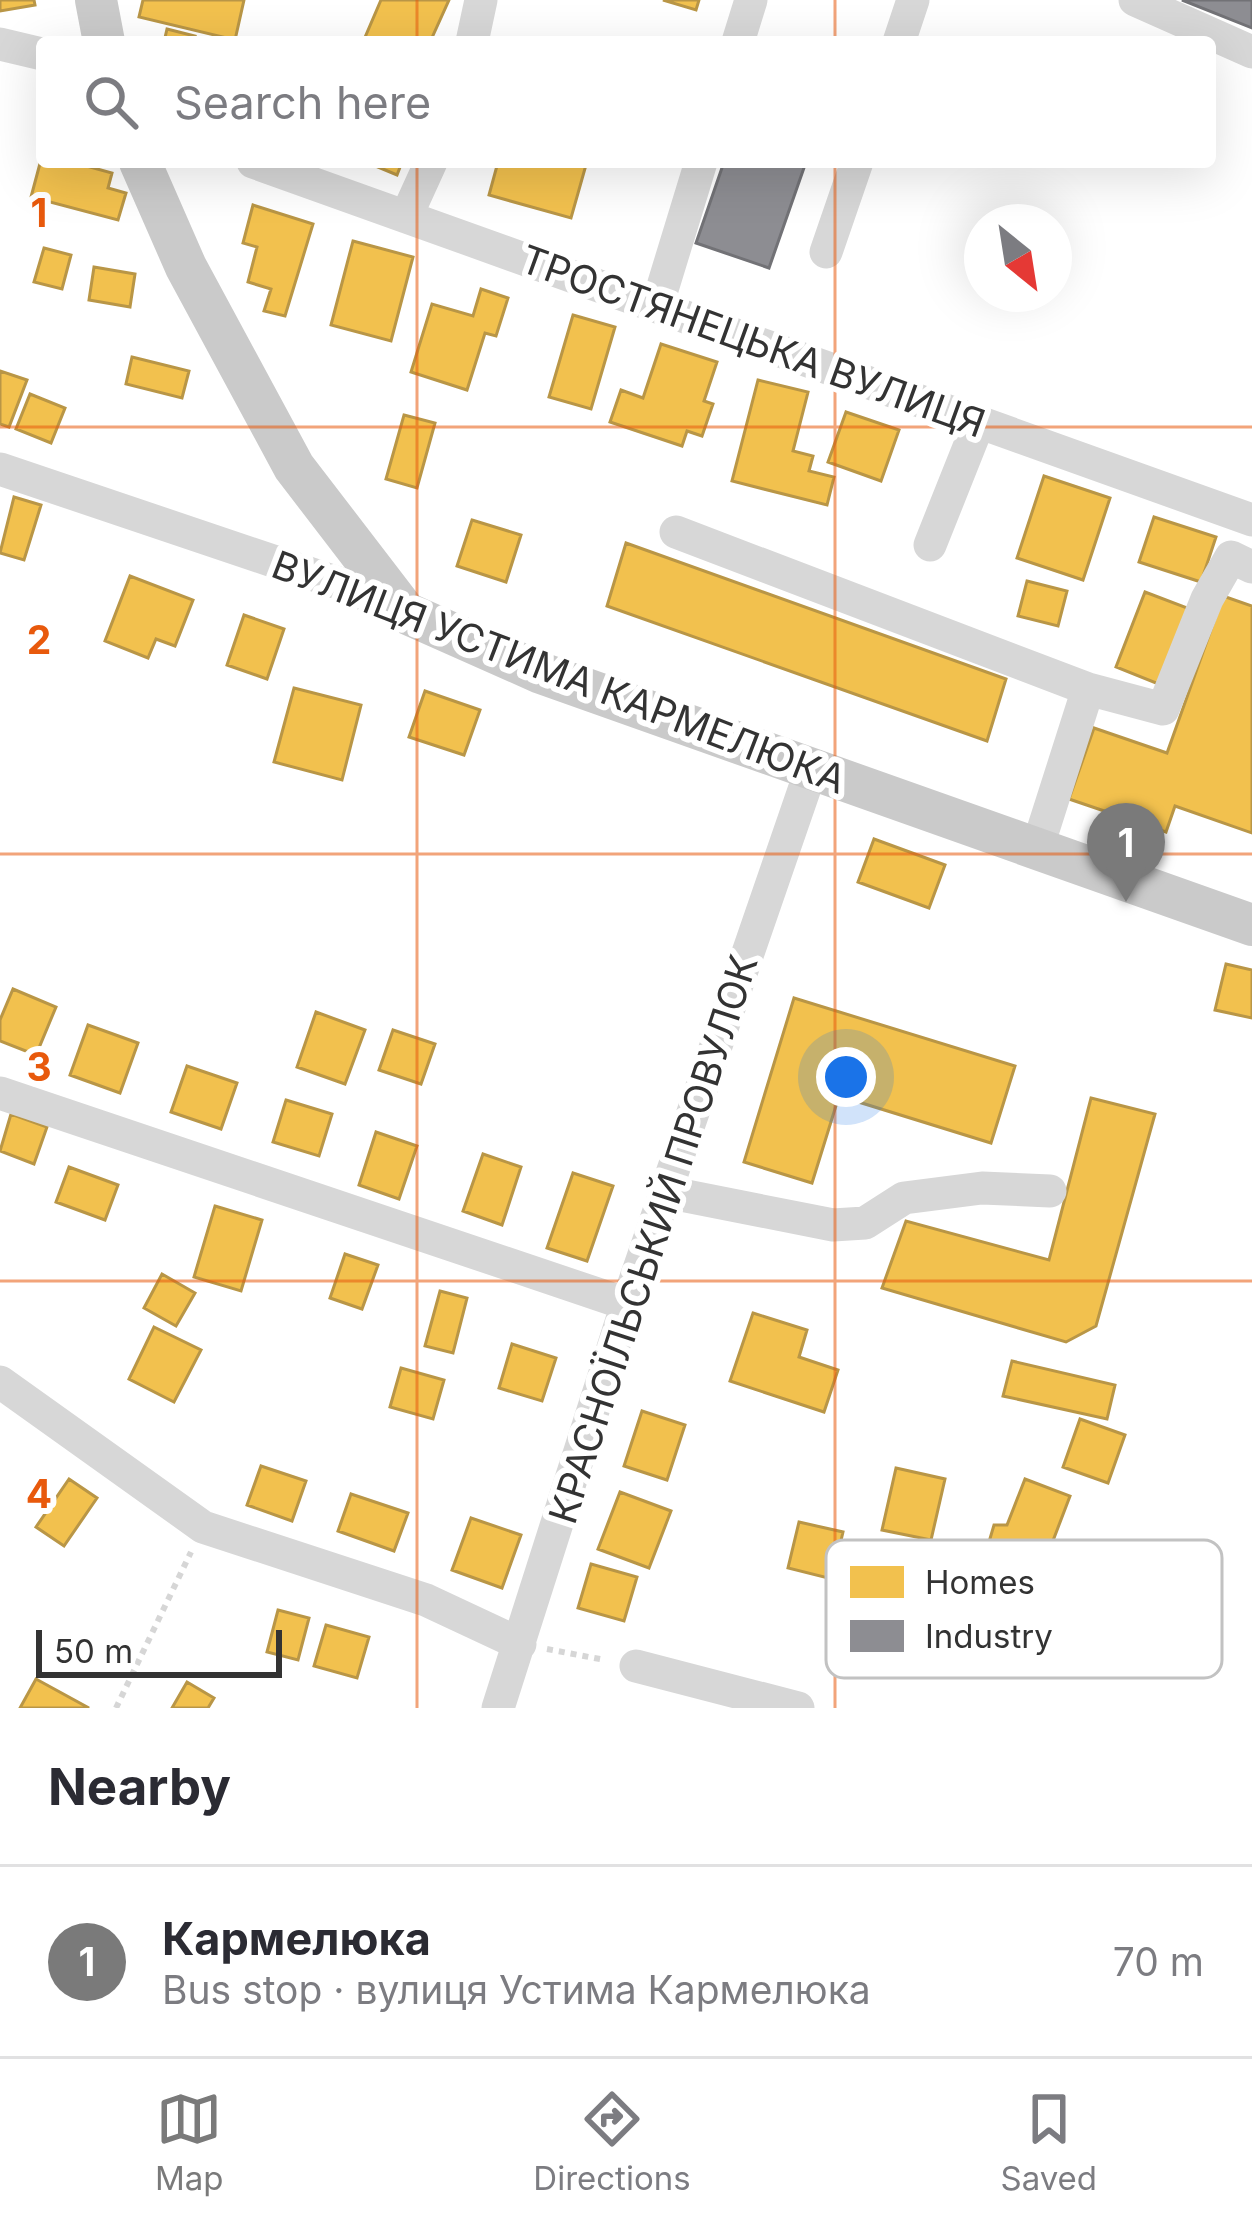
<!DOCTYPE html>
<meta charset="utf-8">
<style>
:root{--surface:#fff;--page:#f7f7f7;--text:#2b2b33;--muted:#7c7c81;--line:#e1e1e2;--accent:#7a7a7a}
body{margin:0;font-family:Inter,sans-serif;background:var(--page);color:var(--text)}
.compass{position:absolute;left:964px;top:204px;width:108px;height:108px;border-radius:50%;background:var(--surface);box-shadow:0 12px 48px #0002;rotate:150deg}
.scale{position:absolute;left:36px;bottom:30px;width:246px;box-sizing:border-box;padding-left:12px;border:6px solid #333;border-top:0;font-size:33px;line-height:42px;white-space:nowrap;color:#333;-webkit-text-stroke:9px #fff;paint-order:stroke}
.you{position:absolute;left:846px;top:1077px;width:42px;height:42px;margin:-30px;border:9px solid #fff;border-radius:50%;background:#1a73e8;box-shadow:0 0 0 18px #1a73e833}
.badge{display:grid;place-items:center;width:78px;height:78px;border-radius:50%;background:var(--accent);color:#fff;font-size:39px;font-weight:700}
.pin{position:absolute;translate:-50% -99px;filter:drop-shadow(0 3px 6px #0008)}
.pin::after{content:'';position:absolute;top:63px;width:42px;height:36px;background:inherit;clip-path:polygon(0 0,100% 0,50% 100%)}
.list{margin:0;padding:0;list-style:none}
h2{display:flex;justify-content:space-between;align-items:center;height:156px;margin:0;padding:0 48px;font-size:51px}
h2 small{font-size:39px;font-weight:400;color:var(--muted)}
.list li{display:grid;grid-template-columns:78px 1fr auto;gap:36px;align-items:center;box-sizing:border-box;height:192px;padding:0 48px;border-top:3px solid var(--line)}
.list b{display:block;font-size:45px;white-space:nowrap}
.list p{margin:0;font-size:39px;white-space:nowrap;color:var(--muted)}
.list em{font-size:39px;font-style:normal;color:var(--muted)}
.icon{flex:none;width:66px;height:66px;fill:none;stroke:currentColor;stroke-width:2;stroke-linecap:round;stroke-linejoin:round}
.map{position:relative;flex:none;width:1252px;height:1708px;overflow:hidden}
.search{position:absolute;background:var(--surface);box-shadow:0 12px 48px #0002;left:36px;right:36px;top:36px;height:132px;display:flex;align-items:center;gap:30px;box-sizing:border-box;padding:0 42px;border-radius:12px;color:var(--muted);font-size:45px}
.sheet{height:348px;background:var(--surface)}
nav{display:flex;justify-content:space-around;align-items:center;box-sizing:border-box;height:168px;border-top:3px solid var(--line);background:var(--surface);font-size:33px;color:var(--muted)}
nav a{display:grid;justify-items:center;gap:6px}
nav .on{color:var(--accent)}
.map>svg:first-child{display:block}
</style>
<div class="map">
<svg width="1252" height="1708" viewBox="0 0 1252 1708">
<rect width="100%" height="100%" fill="#fff"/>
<path fill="#f2c14e" stroke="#b99646" stroke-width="3" d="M0 0H34L35 5 0 11Z
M143 0H244L235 40 139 17Z
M381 0H449L430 42H363Z
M663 0H699L696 10Z
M167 29 195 36 193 42H164Z
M42 156V162H72L112 173 108 188 126 193 118 220 31 197Z
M366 162H402L397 175Z
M498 162 586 165 571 218 489 195Z
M253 205 313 224 285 316 264 311 271 289 248 282 257 247 243 243Z
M353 241 413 257 391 341 331 325Z
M44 248 71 255 62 289 34 282Z
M94 267 135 274 130 307 89 300Z
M481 289 508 298 496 336 485 333 467 390 411 372 432 304 473 316Z
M573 315 615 327 591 409 549 397Z
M661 344 717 362 704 401 713 404 702 436 687 431 682 446 610 422 621 390 643 398Z
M132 357 189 371 182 398 126 384Z
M0 371 27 380 9 427 0 424Z
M758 380 808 392 793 451 813 456 809 471 834 477 827 505 732 481Z
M30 394 65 408 51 443 16 429Z
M846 412 899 430 881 481 828 462Z
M404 415 435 423 417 488 386 479Z
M1044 476 1110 498 1083 580 1017 558Z
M14 497 41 505 24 560 0 553Z
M1154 517 1216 537 1201 582 1139 562Z
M472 520 521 535 506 582 457 566Z
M626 543 1006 679 987 741 607 606Z
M130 576 193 600 175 646 156 639 148 658 105 641Z
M1027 581 1067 591 1058 626 1018 616Z
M1145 592 1190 609 1161 685 1116 667Z
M1223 596 1252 606V833L1175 806 1166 832 1069 799 1094 728 1167 753Z
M244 615 284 629 267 679 227 665Z
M294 688 361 705 342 780 274 762Z
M425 691 480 710 464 755 409 737Z
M874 839 945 865 929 908 858 882Z
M1226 964 1252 970V1018L1215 1010Z
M13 989 56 1007 36 1055 0 1041V1020Z
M794 998 1015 1066 991 1143 839 1096 812 1183 744 1162Z
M316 1012 365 1030 345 1084 297 1067Z
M88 1025 138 1043 120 1093 70 1075Z
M393 1030 435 1044 421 1084 379 1070Z
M187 1066 237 1083 221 1129 171 1112Z
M1091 1098 1155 1114 1096 1326 1066 1342 882 1288 906 1221 1049 1260Z
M286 1100 332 1114 319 1156 273 1142Z
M11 1114 47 1127 34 1164 0 1151Z
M376 1132 417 1146 399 1199 359 1185Z
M483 1154 521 1167 502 1225 463 1211Z
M69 1167 118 1185 105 1220 56 1202Z
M573 1173 613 1186 587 1261 547 1248Z
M215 1206 262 1220 241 1291 194 1277Z
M345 1254 378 1265 362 1309 330 1298Z
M162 1274 195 1293 176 1326 144 1308Z
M440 1291 467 1298 453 1353 425 1346Z
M753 1313 807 1330 799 1357 838 1370 824 1412 730 1381Z
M154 1327 201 1350 174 1402 129 1379Z
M512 1344 556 1358 542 1401 499 1388Z
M1012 1361 1115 1385 1107 1419 1003 1396Z
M401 1368 444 1380 433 1419 390 1407Z
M642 1411 685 1425 667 1480 624 1466Z
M1080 1419 1125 1435 1108 1483 1063 1467Z
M261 1466 306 1481 292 1521 247 1505Z
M896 1468 945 1479 931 1540 882 1530Z
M69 1479 97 1498 64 1546 36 1527Z
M1025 1479 1070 1496 1051 1546 1057 1559 1039 1612 1026 1622 1014 1659 969 1646 984 1609 971 1603 994 1525H1007Z
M620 1492 671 1511 649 1568 598 1549Z
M351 1494 408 1513 394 1551 338 1531Z
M471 1518 521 1535 502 1588 452 1570Z
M799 1522 843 1532 832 1579 788 1568Z
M591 1564 637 1577 624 1621 578 1608Z
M278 1610 309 1618 298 1660 267 1652Z
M326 1625 369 1637 357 1678 314 1666Z
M36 1679 89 1708H20Z
M187 1682 214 1698 208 1708H172Z"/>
<path fill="#8d8d92" stroke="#727276" stroke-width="3" d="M1182 0H1252V28Z
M724 162H806L769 268 696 243Z"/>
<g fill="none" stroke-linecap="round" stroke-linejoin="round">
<path stroke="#d6d6d6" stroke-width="6" stroke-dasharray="6 6" stroke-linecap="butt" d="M547 1649 605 1660
M116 1708 191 1552"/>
<path stroke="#d7d7d7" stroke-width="33" d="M1135 0 1252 52
M472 42 481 0
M738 42 751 0
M899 42 913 0
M0 44 42 54
M253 162 1252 520
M406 217 431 162
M826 252 857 162
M657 306 701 162
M0 469 344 585 405 613
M676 532 1088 689 1163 709 1207 599 1231 557 1252 567
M930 545 979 422
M1036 852 1088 689
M0 1093 627 1304
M666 1192 833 1225 865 1223 904 1198 982 1188 1050 1191
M0 1382 203 1527 426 1600 520 1644
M636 1666 798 1708
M498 1708 627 1304 811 770"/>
<path stroke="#cacaca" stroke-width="42" d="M96 0 104 42
M140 162 186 267 294 467 406 613 541 673 1252 925"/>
</g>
<path fill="none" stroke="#e8590c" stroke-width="3" stroke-opacity="0.55" d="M417 0V42M835 0V42M417 162V1708M835 162V1708M0 427H1252M0 854H1252M0 1281H1252"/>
<g text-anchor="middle" stroke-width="12" stroke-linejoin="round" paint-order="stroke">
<g font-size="39" fill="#333" stroke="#fff">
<text transform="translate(753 341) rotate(20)" y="14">ТРОСТЯНЕЦЬКА ВУЛИЦЯ</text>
<text transform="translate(559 672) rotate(21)" y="14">ВУЛИЦЯ УСТИМА КАРМЕЛЮКА</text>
<text transform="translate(653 1239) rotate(-72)" y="14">КРАСНОЇЛЬСЬКИЙ ПРОВУЛОК</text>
</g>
</g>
<rect x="826" y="1540" width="396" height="138" rx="18" fill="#fff" stroke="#c2c2c2" stroke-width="3"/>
<rect x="850" y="1566" width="54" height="32" fill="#f2c14e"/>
<rect x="850" y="1620" width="54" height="32" fill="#8d8d92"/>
<g font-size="33" fill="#333">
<text x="925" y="1594">Homes</text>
<text x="925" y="1648">Industry</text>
</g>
<g font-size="39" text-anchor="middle" font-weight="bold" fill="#e8590c" stroke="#fff" stroke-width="12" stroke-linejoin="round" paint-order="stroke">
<text x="39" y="227">1</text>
<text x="39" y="654">2</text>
<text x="39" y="1081">3</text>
<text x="39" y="1508">4</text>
</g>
</svg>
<svg class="compass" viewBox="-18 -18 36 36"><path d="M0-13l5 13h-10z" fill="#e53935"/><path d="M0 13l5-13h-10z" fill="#7c7c81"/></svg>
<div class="scale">50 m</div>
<div class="you"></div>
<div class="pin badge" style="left:1126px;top:902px">1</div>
<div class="search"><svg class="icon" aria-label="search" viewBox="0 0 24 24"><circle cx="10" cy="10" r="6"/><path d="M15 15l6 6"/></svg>Search here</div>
</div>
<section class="sheet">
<h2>Nearby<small></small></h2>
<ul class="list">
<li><span class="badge">1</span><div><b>Кармелюка</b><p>Bus stop · вулиця Устима Кармелюка</p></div><em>70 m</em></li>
</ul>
</section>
<nav>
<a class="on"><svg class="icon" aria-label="map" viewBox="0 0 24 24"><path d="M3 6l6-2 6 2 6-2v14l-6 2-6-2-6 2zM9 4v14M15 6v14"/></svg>Map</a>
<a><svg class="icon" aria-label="directions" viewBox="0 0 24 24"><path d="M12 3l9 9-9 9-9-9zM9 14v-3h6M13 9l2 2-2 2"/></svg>Directions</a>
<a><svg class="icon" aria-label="saved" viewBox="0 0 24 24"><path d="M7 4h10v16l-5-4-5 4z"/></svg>Saved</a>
</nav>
